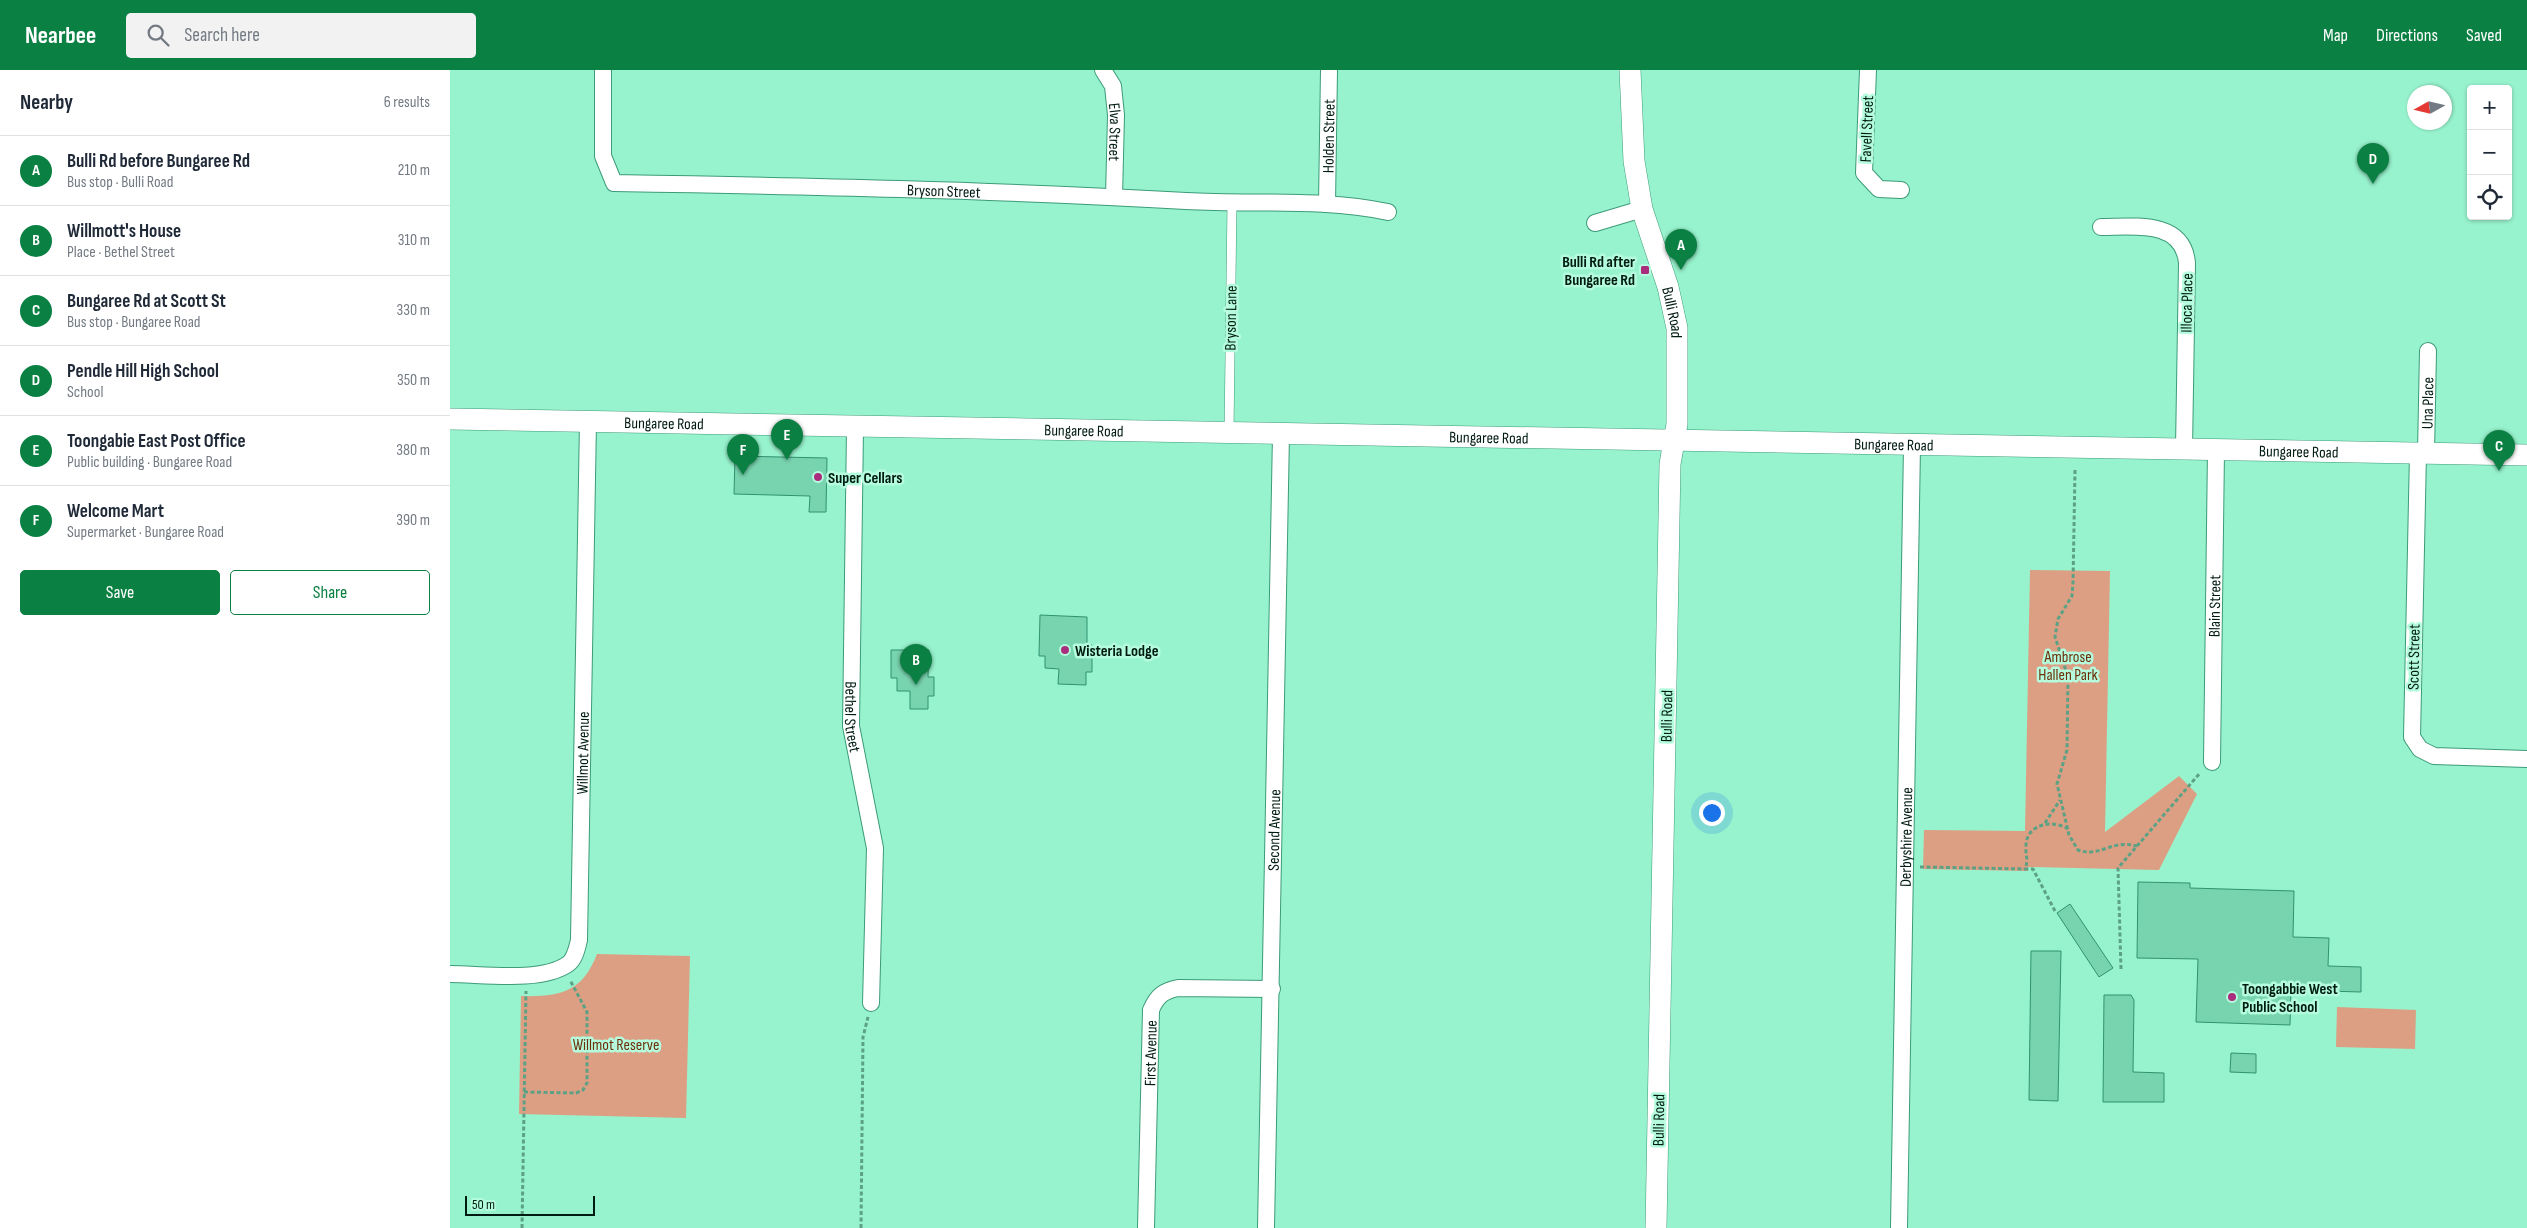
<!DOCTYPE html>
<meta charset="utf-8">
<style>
:root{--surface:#fff;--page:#f2f2f3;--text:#1f2937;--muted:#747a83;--line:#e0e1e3;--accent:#0b8043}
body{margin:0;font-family:"Sofia Sans Condensed",sans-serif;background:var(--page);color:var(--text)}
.controls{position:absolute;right:15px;top:15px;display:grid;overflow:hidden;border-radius:5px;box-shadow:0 1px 4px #0004}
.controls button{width:45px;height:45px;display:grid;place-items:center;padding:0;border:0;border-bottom:1px solid var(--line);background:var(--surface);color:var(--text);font:25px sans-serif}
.compass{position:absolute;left:1957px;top:15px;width:45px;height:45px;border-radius:50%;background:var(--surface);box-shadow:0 1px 4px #0004;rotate:262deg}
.scale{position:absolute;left:15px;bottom:12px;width:130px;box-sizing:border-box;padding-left:5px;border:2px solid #001b11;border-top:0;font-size:14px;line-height:18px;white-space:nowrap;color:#001b11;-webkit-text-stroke:4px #b4fcdd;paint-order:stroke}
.you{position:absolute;left:1261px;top:742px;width:18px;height:18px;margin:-12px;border:4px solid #fff;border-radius:50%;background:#1a73e8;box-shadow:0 0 0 8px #1a73e833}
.badge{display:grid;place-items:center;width:32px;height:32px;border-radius:50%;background:var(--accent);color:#fff;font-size:16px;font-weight:700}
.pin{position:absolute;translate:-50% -41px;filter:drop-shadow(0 1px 2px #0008)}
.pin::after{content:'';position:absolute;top:26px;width:18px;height:15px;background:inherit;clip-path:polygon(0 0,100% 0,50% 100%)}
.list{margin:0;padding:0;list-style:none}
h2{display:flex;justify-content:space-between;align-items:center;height:65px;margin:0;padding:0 20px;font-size:21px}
h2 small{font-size:16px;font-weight:400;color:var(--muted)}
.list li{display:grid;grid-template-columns:32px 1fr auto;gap:15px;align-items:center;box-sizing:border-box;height:70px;padding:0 20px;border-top:1px solid var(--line)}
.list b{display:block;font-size:19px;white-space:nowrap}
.list p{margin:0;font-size:16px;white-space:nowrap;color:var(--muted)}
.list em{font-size:16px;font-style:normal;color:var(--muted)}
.actions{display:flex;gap:10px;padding:15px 20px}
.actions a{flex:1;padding:11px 0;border:1px solid var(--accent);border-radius:5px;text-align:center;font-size:18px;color:var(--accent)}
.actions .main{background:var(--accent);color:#fff}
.icon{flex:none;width:28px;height:28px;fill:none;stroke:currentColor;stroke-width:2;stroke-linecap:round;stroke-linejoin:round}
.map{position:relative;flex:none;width:2077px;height:1158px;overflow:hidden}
header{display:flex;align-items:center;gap:30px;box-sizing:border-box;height:70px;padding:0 25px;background:var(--accent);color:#fff}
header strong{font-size:24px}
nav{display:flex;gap:28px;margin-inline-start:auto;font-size:18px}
.search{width:350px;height:45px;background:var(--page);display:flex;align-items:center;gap:12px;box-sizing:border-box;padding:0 18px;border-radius:5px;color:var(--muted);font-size:19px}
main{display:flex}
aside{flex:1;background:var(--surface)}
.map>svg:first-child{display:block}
</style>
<header>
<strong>Nearbee</strong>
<div class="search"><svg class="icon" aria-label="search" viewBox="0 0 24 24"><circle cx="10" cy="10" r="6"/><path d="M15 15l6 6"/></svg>Search here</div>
<nav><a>Map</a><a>Directions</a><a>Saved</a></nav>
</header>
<main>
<aside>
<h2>Nearby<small>6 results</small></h2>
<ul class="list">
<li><span class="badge">A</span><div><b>Bulli Rd before Bungaree Rd</b><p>Bus stop · Bulli Road</p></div><em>210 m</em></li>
<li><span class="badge">B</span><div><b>Willmott's House</b><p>Place · Bethel Street</p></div><em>310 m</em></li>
<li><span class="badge">C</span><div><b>Bungaree Rd at Scott St</b><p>Bus stop · Bungaree Road</p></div><em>330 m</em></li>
<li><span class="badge">D</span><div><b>Pendle Hill High School</b><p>School</p></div><em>350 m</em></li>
<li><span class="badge">E</span><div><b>Toongabie East Post Office</b><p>Public building · Bungaree Road</p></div><em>380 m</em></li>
<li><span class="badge">F</span><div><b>Welcome Mart</b><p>Supermarket · Bungaree Road</p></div><em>390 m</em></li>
</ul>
<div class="actions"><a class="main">Save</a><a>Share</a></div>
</aside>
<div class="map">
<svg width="2077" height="1158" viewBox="0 0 2077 1158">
<rect width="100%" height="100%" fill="#97f3cd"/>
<path fill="#dd9f83" d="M1580 500 1660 501 1655 762 1729 706 1747 724 1709 800 1578 797V801L1473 799 1474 760 1575 761Z
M147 884 240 886 236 1048 69 1044 71 926C109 927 132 923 147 884Z
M1887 937 1966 940 1965 979 1886 977Z"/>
<path fill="#78d4af" stroke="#319270" d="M285 386 377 388 376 442H359L360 426 284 424Z
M590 545 637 547V575H642V602H636V615L608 614 609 599 595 598V586H589Z
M441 580H479L478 607H484V626H478V639H460V621H447V608H441Z
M1688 812 1740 813V818L1844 821 1843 867 1879 868 1878 896 1911 897V922L1841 920 1840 955 1746 952 1748 889 1687 888Z
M1620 834 1663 898 1649 907 1607 843Z
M1581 881H1611L1608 1031 1579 1030Z
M1654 925H1681L1684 930 1683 1002 1714 1003V1032H1653Z
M1781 983 1806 984V1003L1780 1002Z"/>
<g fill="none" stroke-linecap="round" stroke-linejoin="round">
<g stroke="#3c9b79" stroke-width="10">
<path id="service" d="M779 362 782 133"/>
</g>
<g stroke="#3c9b79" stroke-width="18">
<g id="minor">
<path id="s1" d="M153 0V86L164 113C355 116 546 120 736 131 803 135 872 128 938 142"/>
<path id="s2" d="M653 0 663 16 666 45 664 127"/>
<path d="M1418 0 1414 103 1429 119 1451 120"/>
<path id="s3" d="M877 134 879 0"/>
<path d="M1145 153 1192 139"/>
<path d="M1651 157C1683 157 1733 149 1737 193L1734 379"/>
<path id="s4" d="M405 358 401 656 425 778 421 933"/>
<path d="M1968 383 1962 667 1970 679 1984 686 2077 689"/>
<path id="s5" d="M1976 383 1978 281"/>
<path id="s6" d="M1762 692 1766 380"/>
<path id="s7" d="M0 904C32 904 91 913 118 894 125 889 127 878 129 870L138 351"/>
<path id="s8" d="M696 1158 701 940C707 926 713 921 728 918L822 919"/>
<path id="s9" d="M816 1158 831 364"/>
<path id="s10" d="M1449 1158 1462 376"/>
</g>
</g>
<g stroke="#3c9b79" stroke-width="22">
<g id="tertiary">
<path id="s11" d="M1180 0 1184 91 1192 139 1218 217 1227 258V354L1220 394 1206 1158"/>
<path id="s12" d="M0 349 2077 385"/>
</g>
</g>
<path stroke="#5da185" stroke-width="3" stroke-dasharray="4 2.5" stroke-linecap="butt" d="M1625 400 1623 513 1622 526 1608 549 1605 567 1618 607 1617 680 1607 714 1619 765 1628 780C1650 788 1661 769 1687 776
M1595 753 1610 730
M1470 797 1575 799
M1605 841 1583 799H1575C1579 789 1575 785 1576 776 1576 754 1603 749 1618 759
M1671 899 1668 798 1750 703
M74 1022 126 1023 133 1020 137 1013V942L120 910
M72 1158 76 921
M411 1158 413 967 418 947"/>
<use href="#service" stroke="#fff" stroke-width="9"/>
<use href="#minor" stroke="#fff" stroke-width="16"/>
<use href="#tertiary" stroke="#fff" stroke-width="21"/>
</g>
<g fill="#aa2d7d" stroke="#b4fcdd" stroke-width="2">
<rect x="1190" y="195" width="10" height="10" rx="2.5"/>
<circle cx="368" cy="407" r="5"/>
<circle cx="615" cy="580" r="5"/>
<circle cx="1782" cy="927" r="5"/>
</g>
<g text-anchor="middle" stroke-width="5" stroke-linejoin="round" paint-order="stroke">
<g font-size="16" fill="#001b11" stroke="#b4fcdd">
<text transform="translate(1416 59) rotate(-88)" y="6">Favell Street</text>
<text dy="6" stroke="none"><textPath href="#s2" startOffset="65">Elva Street</textPath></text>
<text dy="6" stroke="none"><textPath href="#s3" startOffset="68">Holden Street</textPath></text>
<text dy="6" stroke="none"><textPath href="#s1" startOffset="445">Bryson Street</textPath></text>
<text transform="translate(1736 233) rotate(-89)" y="6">Illoca Place</text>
<text dy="6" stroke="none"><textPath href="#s11" startOffset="248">Bulli Road</textPath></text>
<text transform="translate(780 248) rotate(-89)" y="6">Bryson Lane</text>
<text dy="6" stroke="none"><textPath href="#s5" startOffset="50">Una Place</textPath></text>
<text dy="6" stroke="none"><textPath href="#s12" startOffset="214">Bungaree Road</textPath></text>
<text dy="6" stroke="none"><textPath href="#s12" startOffset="634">Bungaree Road</textPath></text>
<text dy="6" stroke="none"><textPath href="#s12" startOffset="1039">Bungaree Road</textPath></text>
<text dy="6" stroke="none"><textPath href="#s12" startOffset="1444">Bungaree Road</textPath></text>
<text dy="6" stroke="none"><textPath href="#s12" startOffset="1849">Bungaree Road</textPath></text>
<text dy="6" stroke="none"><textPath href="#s6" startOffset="156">Blain Street</textPath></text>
<text transform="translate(1963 587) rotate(-89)" y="6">Scott Street</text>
<text dy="6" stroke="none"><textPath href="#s4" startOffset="289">Bethel Street</textPath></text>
<text transform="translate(1216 646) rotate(-89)" y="6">Bulli Road</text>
<text dy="6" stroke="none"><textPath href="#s7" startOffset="334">Willmot Avenue</textPath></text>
<text dy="6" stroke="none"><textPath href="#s9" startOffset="398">Second Avenue</textPath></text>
<text dy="6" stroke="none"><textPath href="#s10" startOffset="391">Derbyshire Avenue</textPath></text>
<text dy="6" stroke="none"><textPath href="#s8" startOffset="175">First Avenue</textPath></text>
<text transform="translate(1208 1050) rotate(-89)" y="6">Bulli Road</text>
</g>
<g font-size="16" font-weight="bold" fill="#001b11" stroke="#b4fcdd" text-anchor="start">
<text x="1185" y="197" text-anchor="end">Bulli Rd after<tspan x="1185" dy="18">Bungaree Rd</tspan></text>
<text x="378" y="413">Super Cellars</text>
<text x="625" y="586">Wisteria Lodge</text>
<text x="1792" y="924">Toongabbie West<tspan x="1792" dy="18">Public School</tspan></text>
</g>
<g font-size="16" fill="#6d2f0b" stroke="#b4fcdd">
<text x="1618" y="592">Ambrose<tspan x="1618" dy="18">Hallen Park</tspan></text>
<text x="166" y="980">Willmot Reserve</text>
</g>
</g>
</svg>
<div class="controls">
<button>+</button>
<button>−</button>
<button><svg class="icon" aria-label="locate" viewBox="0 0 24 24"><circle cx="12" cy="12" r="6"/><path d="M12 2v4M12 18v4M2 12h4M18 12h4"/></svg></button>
</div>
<svg class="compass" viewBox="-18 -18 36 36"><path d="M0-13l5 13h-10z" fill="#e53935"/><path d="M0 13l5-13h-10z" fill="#747a83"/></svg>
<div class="scale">50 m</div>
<div class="you"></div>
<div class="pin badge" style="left:1231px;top:200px">A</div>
<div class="pin badge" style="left:466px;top:615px">B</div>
<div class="pin badge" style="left:2049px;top:401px">C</div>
<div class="pin badge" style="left:1923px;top:114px">D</div>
<div class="pin badge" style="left:337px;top:390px">E</div>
<div class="pin badge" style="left:293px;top:405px">F</div>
</div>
</main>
